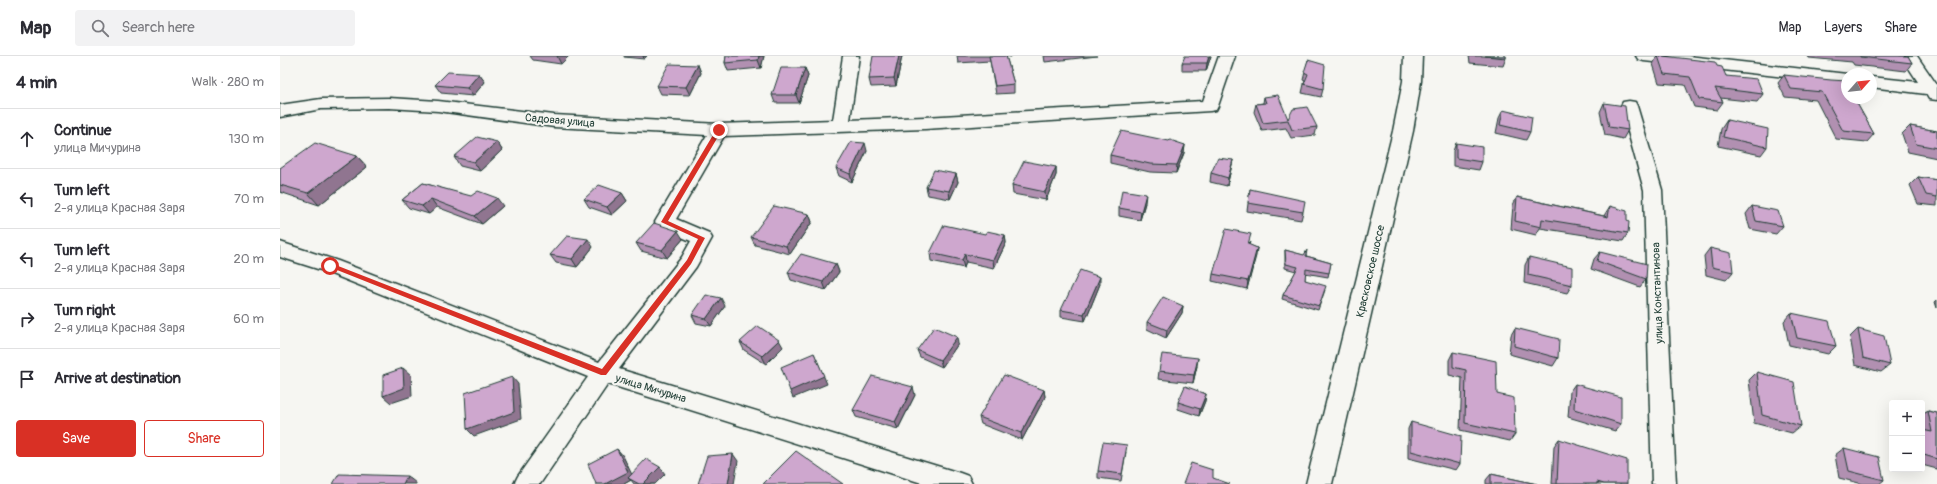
<!DOCTYPE html>
<meta charset="utf-8">
<style>
:root{--surface:#fff;--page:#f2f2f3;--text:#2b2b33;--muted:#7c7c81;--line:#e1e1e2;--accent:#d93025}
body{margin:0;font-family:Pangolin,sans-serif;background:var(--page);color:var(--text)}
.controls{position:absolute;right:12px;bottom:12px;display:grid;overflow:hidden;border-radius:4px;box-shadow:0 4px 16px #0002}
.controls button{width:36px;height:36px;display:grid;place-items:center;padding:0;border:0;border-bottom:1px solid var(--line);background:var(--surface);color:var(--text);font:20px sans-serif}
.compass{position:absolute;left:1561px;top:12px;width:36px;height:36px;border-radius:50%;background:var(--surface);box-shadow:0 4px 16px #0002;rotate:63deg}
.stop{position:absolute;width:12px;height:12px;margin:-9px;border:3px solid #d93025;border-radius:50%;background:#fff}
.stop.end{background:#d93025;border-color:#fff;box-shadow:0 1px 4px #0008}
.list{margin:0;padding:0;list-style:none}
h2{display:flex;justify-content:space-between;align-items:center;height:52px;margin:0;padding:0 16px;font-size:17px}
h2 small{font-size:13px;font-weight:400;color:var(--muted)}
.list li{display:grid;grid-template-columns:26px 1fr auto;gap:12px;align-items:center;box-sizing:border-box;height:60px;padding:0 16px;border-top:1px solid var(--line)}
.list b{display:block;font-size:15px;white-space:nowrap}
.list p{margin:0;font-size:13px;white-space:nowrap;color:var(--muted)}
.list em{font-size:13px;font-style:normal;color:var(--muted)}
.actions{display:flex;gap:8px;padding:12px 16px}
.actions a{flex:1;padding:9px 0;border:1px solid var(--accent);border-radius:4px;text-align:center;font-size:14px;color:var(--accent)}
.actions .main{background:var(--accent);color:#fff}
.icon{flex:none;width:22px;height:22px;fill:none;stroke:currentColor;stroke-width:2;stroke-linecap:round;stroke-linejoin:round}
.map{position:relative;flex:none;width:1657px;height:428px;overflow:hidden}
header{display:flex;align-items:center;gap:24px;box-sizing:border-box;height:56px;padding:0 20px;background:var(--surface);border-bottom:1px solid var(--line)}
header strong{font-size:19px}
nav{display:flex;gap:22px;margin-inline-start:auto;font-size:14px}
.search{width:280px;height:36px;background:var(--page);display:flex;align-items:center;gap:10px;box-sizing:border-box;padding:0 14px;border-radius:4px;color:var(--muted);font-size:15px}
main{display:flex}
aside{flex:1;background:var(--surface)}
.map>svg:first-child{display:block}
</style>
<header>
<strong>Map</strong>
<div class="search"><svg class="icon" aria-label="search" viewBox="0 0 24 24"><circle cx="10" cy="10" r="6"/><path d="M15 15l6 6"/></svg>Search here</div>
<nav><a>Map</a><a>Layers</a><a>Share</a></nav>
</header>
<main>
<aside>
<h2>4 min<small>Walk · 280 m</small></h2>
<ul class="list">
<li><svg class="icon" aria-label="ahead" viewBox="0 0 24 24"><path d="M12 20V5M6 11l6-6 6 6"/></svg><div><b>Continue</b><p>улица Мичурина</p></div><em>130 m</em></li>
<li><svg class="icon" aria-label="left" viewBox="0 0 24 24"><path d="M17 20v-9H6M10 6l-5 5 5 5"/></svg><div><b>Turn left</b><p>2-я улица Красная Заря</p></div><em>70 m</em></li>
<li><svg class="icon" aria-label="left" viewBox="0 0 24 24"><path d="M17 20v-9H6M10 6l-5 5 5 5"/></svg><div><b>Turn left</b><p>2-я улица Красная Заря</p></div><em>20 m</em></li>
<li><svg class="icon" aria-label="right" viewBox="0 0 24 24"><path d="M7 20v-9h11M14 6l5 5-5 5"/></svg><div><b>Turn right</b><p>2-я улица Красная Заря</p></div><em>60 m</em></li>
<li><svg class="icon" aria-label="arrive" viewBox="0 0 24 24"><path d="M6 21V4h12l-3 4 3 4H6"/></svg><div><b>Arrive at destination</b></div></li>
</ul>
<div class="actions"><a class="main">Save</a><a>Share</a></div>
</aside>
<div class="map">
<svg width="1657" height="428" viewBox="0 0 1657 428">
<rect width="100%" height="100%" fill="#f6f6f2"/>
<filter id="ink" filterUnits="userSpaceOnUse"><feTurbulence type="fractalNoise" baseFrequency=".025" numOctaves="2"/><feDisplacementMap in="SourceGraphic" scale="8" xChannelSelector="R" yChannelSelector="G"/><feConvolveMatrix kernelMatrix="1 2 1 2 8 2 1 2 1" color-interpolation-filters="sRGB"/></filter>
<g filter="url(#ink)">
<g fill="none" stroke-linecap="round" stroke-linejoin="round">
<g stroke="#1f3d34" stroke-width="3">
<path id="street" d="M563 0H579L570 64 645 61 923 45 939 0H955L938 50 936 54 930 55 645 73 444 80 396 163 429 177 432 182 416 211 339 313 680 417 688 420 692 428H645L328 328 260 428H234L238 420 308 321 44 215 0 201V186L58 205 319 306 402 201 411 185 378 171 375 166 427 79 274 71 158 55 109 52 41 53 0 61V49L41 43 109 42 158 45 274 59 439 68 553 64Z
M1356 0H1408L1567 18V28L1364 5 1358 3Z
M1621 0H1637L1657 29V44L1649 43 1646 38 1591 31V21L1638 26Z
M1349 45 1355 46 1357 50 1382 134 1396 428H1372L1364 134 1341 50 1343 46Z"/>
</g>
<g stroke="#1f3d34" stroke-width="3">
<path id="secondary" d="M1124 0H1142L1141 25 1133 75 1052 428H1026L1113 75 1123 25Z"/>
</g>
<use href="#street" fill="#f6f6f2" fill-rule="evenodd"/>
<use href="#secondary" fill="#f6f6f2" fill-rule="evenodd"/>
</g>
<path fill="#b190b1" stroke="#1f3d34" d="M250 0H289L281 8 253 4Z
M344 0H367L364 3 344 1Z
M446 0H484L481 12 448 15 445 7Z
M622 0 616 30 591 31 589 23Z
M677 0H731V1L726 0 734 28V37L716 38 710 5 678 7Z
M764 0H817L765 6Z
M931 0 926 15H902V7Z
M1189 0H1226V2L1223 10 1190 7Z
M1378 0H1383L1437 10 1446 20 1483 38 1477 46 1440 42 1443 46 1437 54 1414 51 1405 29 1379 27 1373 8Z
M1528 0H1628L1632 7 1626 15 1574 9 1572 6 1529 2Z
M1028 4 1043 33 1041 41 1022 37 1024 28 1025 25 1023 24Z
M418 9 421 17 410 39 381 38 377 30Z
M525 12 528 20 519 47H495L492 39Z
M199 18 205 26 193 40 161 37 155 29Z
M1504 19 1567 42H1577L1575 44 1594 78 1587 86 1556 83 1536 44 1505 41 1498 27Z
M984 41 1008 63 1037 71 1035 79 1011 82 1006 72 982 75 974 56 976 48 983 47Z
M1324 47 1348 74 1343 83 1325 79 1320 56Z
M1223 54 1250 76 1246 84 1216 77 1219 62Z
M1447 64 1487 91 1481 99 1438 90 1441 73Z
M1630 70 1657 75V102L1628 96 1622 78Z
M217 86 222 94 200 115 180 110 174 101Z
M1176 87 1202 106 1199 114 1173 110V95Z
M905 89 904 97 896 117 870 116 830 107V99Z
M587 95 572 126 559 120 556 112Z
M77 100 87 111 39 149 0 136V112Z
M953 104 951 113 947 130 930 126 931 117Z
M776 111V119L766 144 733 138 732 129Z
M676 118 678 126 670 143 648 139 646 131Z
M1638 121 1657 124V150L1638 148 1630 129Z
M143 127 223 150 202 168 157 151 149 158 129 152 122 144Z
M970 133 1023 156 1021 164 967 155Z
M342 137 347 145 332 159 309 151 304 143Z
M1237 141 1324 160 1325 158 1330 150 1348 177 1343 185 1260 172 1256 179 1231 173 1233 149Z
M865 147 860 164 839 160V152Z
M1472 150 1503 170 1496 178 1470 173 1466 158Z
M529 158 532 166 510 198 475 189 471 181Z
M725 179 726 187 714 212 686 206 684 212 651 205 650 197Z
M403 183 387 202 361 195 356 187Z
M970 186 969 189 977 192 967 233 932 225 933 218Z
M313 191 297 211 276 207 270 199Z
M1430 192 1453 216 1446 224 1426 219 1424 200Z
M1005 194 1051 207 1048 221 1025 217V224L1045 234 1038 254 1002 243 1003 239 1016 215 1005 212Z
M1320 196 1366 223 1360 231 1311 213 1314 203Z
M1249 201 1292 229 1287 237 1244 227 1245 209Z
M556 208 559 216 546 234 511 224 508 216Z
M820 228 805 265 781 261V254Z
M1657 244V252L1655 246Z
M445 250 431 270 416 267 412 259Z
M903 250 902 257 886 282 867 273V266Z
M1511 257 1556 290 1548 298 1509 289 1504 265Z
M1235 272 1278 302 1273 310 1229 298 1231 279Z
M1578 273 1610 309 1601 316 1575 309 1570 281Z
M460 286 503 291 486 308 464 294Z
M678 288 662 311 640 301 637 294Z
M1173 296 1217 338 1235 378 1230 385 1180 374 1182 322 1169 319V304Z
M917 310 913 327 878 323 879 315Z
M1477 316 1521 370 1512 377 1474 367 1469 324Z
M1295 328 1341 368 1335 375 1288 361 1290 335Z
M764 334 765 341 742 384 701 368 699 361Z
M926 338 925 345 919 360 898 353V346Z
M635 339 618 373 576 361 573 354Z
M1648 355 1657 357V413L1642 409V359Z
M1131 366 1180 408 1176 414 1128 402V373Z
M1279 383 1347 428H1272L1274 390Z
M1564 392 1604 424 1599 428H1583L1559 422 1555 399Z
M337 393 343 400 351 418H385L375 428H354L351 424 344 428H316Z
M846 396 841 425 818 422V415Z
M1211 418 1257 428H1206V424Z"/>
<path fill="#907590" stroke="#1f3d34" d="M277 0H289L281 8Z
M363 0H367L364 3Z
M479 0H484L481 12 478 4Z
M619 0H622L616 30 614 22Z
M929 0H931L926 15 927 7Z
M418 9 421 17 410 39 406 31Z
M525 12 528 20 519 47 516 39Z
M199 18 205 26 193 40 187 32Z
M217 86 222 94 200 115 194 106Z
M585 87 587 95 572 126 570 118Z
M905 89 904 97 896 117 897 109Z
M77 100 87 111 39 149 28 137Z
M953 104 951 113 947 130 948 122Z
M776 111V119L766 144 765 136Z
M676 118 678 126 670 143 669 135Z
M342 137 347 145 332 159 327 151Z
M866 138 865 147 860 164 861 156Z
M217 142 223 150 202 168 195 160Z
M151 143 157 151 149 158 142 150Z
M529 158 532 166 510 198 506 190Z
M398 175 403 183 387 202 382 194Z
M725 179 726 187 714 212 713 204Z
M308 183 313 191 297 211 292 203Z
M977 192 976 200 967 233 968 225Z
M685 198 686 206 684 212 682 204Z
M556 208 559 216 546 234 543 226Z
M820 221V228L805 265 804 258Z
M441 242 445 250 431 270 426 263Z
M903 250 902 257 886 282 887 274Z
M677 281 678 288 662 311 660 304Z
M499 284 503 291 486 308 482 300Z
M534 297 547 328 513 342 510 335Z
M918 302 917 310 913 327 914 319Z
M123 312 131 319 132 340 111 347 103 340Z
M232 321 238 328 241 363 194 380 187 373Z
M633 331 635 339 618 373 615 366Z
M764 334 765 341 742 384 741 377Z
M926 338 925 345 919 360 920 353Z
M337 393 343 400 354 423 348 422 351 424 344 428H325Z
M453 398 458 405 454 428H448Z
M380 411 385 418 375 428H363Z
M127 420 136 427V428H123Z"/>
<path fill="#cea7ce" stroke="#1f3d34" d="M446 0H479L478 4 445 7Z
M593 0H619L614 22 589 23Z
M709 0H726L734 28 715 30Z
M905 0H929L927 7H902Z
M1205 0H1226V2Z
M1378 0H1383L1435 6 1437 10 1442 11 1446 20 1477 23 1483 38 1435 32 1443 46 1419 43 1410 21 1384 18Z
M1580 0H1628L1632 7 1580 1Z
M1028 4 1045 9 1043 33 1024 28 1028 18 1024 16Z
M389 8 418 9 406 31 377 30Z
M501 12H525L516 39H492Z
M168 16 199 18 187 32 155 29Z
M1504 19 1551 24 1567 25V42H1574L1594 78 1563 75 1542 36 1511 33Z
M998 39 1008 63 1013 53 1027 51 1037 71 1012 74 1008 64 983 67 976 48 986 47 984 41Z
M1324 47 1345 50 1348 74 1329 71Z
M1223 54 1252 61 1250 76 1220 69Z
M1447 64 1488 73 1487 91 1443 81Z
M1630 70 1657 75V92L1636 88Z
M841 75 889 85 890 84 905 89 897 109 870 108 830 99Z
M197 81 217 86 194 106 174 101Z
M571 86 585 87 570 118 556 112Z
M35 87 77 100 28 137 0 129V112Z
M1176 87 1202 91V106L1176 102Z
M938 102 953 104 948 122 931 117Z
M744 105 776 111 765 136 732 129Z
M654 114 676 118 669 135 646 131Z
M1638 121 1657 124V141L1646 139Z
M143 127 191 140 198 135 217 142 195 160 151 143 142 150 122 144Z
M319 129 342 137 327 151 304 143Z
M970 133 1025 145 1023 156 968 147Z
M842 134 866 138 861 156 839 152Z
M1237 141 1328 161 1330 150 1347 155V165L1349 166 1348 177 1262 163 1261 171 1235 165Z
M494 150 529 158 506 190 471 181Z
M1472 150 1498 155 1503 170 1476 165Z
M374 167 398 175 382 194 356 187Z
M664 169 705 178 707 175 725 179 713 204 685 198 682 204 650 197Z
M946 173 971 178 968 188 977 192 968 225 933 218Z
M287 180 308 183 292 203 270 199Z
M1430 192 1451 197 1453 216 1432 211Z
M1005 194 1024 199 1027 194 1026 200 1051 207 1049 217 1026 213 1025 224 1046 230 1039 250 1003 239 1018 211 1006 208Z
M1320 196 1367 208 1366 223 1317 205Z
M521 198 556 208 543 226 508 216Z
M1249 201 1292 211V229L1248 219Z
M800 214 820 221 804 258 781 254Z
M426 239 441 242 426 263 412 259Z
M883 241 903 250 887 274 867 266Z
M1511 257 1549 265 1556 290 1517 282Z
M478 270 499 284 482 300 460 286Z
M654 271 677 281 660 304 637 294Z
M1235 272 1279 283 1278 302 1234 290Z
M1578 273 1604 280 1610 309 1583 302Z
M1173 296 1216 305 1217 338 1234 342 1235 378 1185 367 1186 314 1173 311Z
M534 297 544 320 510 335 501 311Z
M882 298 918 302 914 319 879 315Z
M123 312 124 332 103 340V319Z
M1477 316 1514 326 1521 370 1482 359Z
M724 319 764 334 741 377 699 361Z
M592 320 633 331 615 366 573 354Z
M232 321 234 356 187 373 185 337Z
M1295 328 1341 341V368L1294 353Z
M905 330 926 338 920 353 898 346Z
M1648 355 1657 357V403L1644 399 1642 391V374L1652 376Z
M1131 366 1181 380 1180 408 1131 395Z
M1279 383 1347 404V428H1324L1317 426V428H1277Z
M823 386 847 389 842 418 818 415Z
M1564 392 1599 401 1604 424 1569 415Z
M337 393 348 416 325 428H316L308 408Z
M516 395 563 428H483Z
M453 398 448 428H418L427 400Z
M366 403 380 411 363 428H359L348 422Z
M911 407 933 414V422L950 428H903Z
M59 418 127 420 123 428H53Z
M1211 418 1257 428H1211Z"/>
</g>
<path fill="#d93025" d="M439 72 442 74 388 165 425 182 411 208 326 319H321L47 210 48 208H53L322 313 407 204 418 183 381 166 436 74Z"/>
<g text-anchor="middle" stroke-width="4" stroke-linejoin="round" paint-order="stroke">
<g font-size="11" fill="#1f3d34" stroke="#f6f6f2">
<text transform="translate(280 64) rotate(5)" y="4">Садовая улица</text>
<text transform="translate(1090 215) rotate(-77)" y="4">Красковское шоссе</text>
<text transform="translate(1377 237) rotate(-92)" y="4">улица Константинова</text>
<text transform="translate(371 332) rotate(17)" y="4">улица Мичурина</text>
</g>
</g>
</svg>
<div class="controls">
<button>+</button>
<button>−</button>
</div>
<svg class="compass" viewBox="-18 -18 36 36"><path d="M0-13l5 13h-10z" fill="#e53935"/><path d="M0 13l5-13h-10z" fill="#7c7c81"/></svg>
<div class="stop" style="left:50px;top:210px"></div>
<div class="stop end" style="left:439px;top:74px"></div>
</div>
</main>
